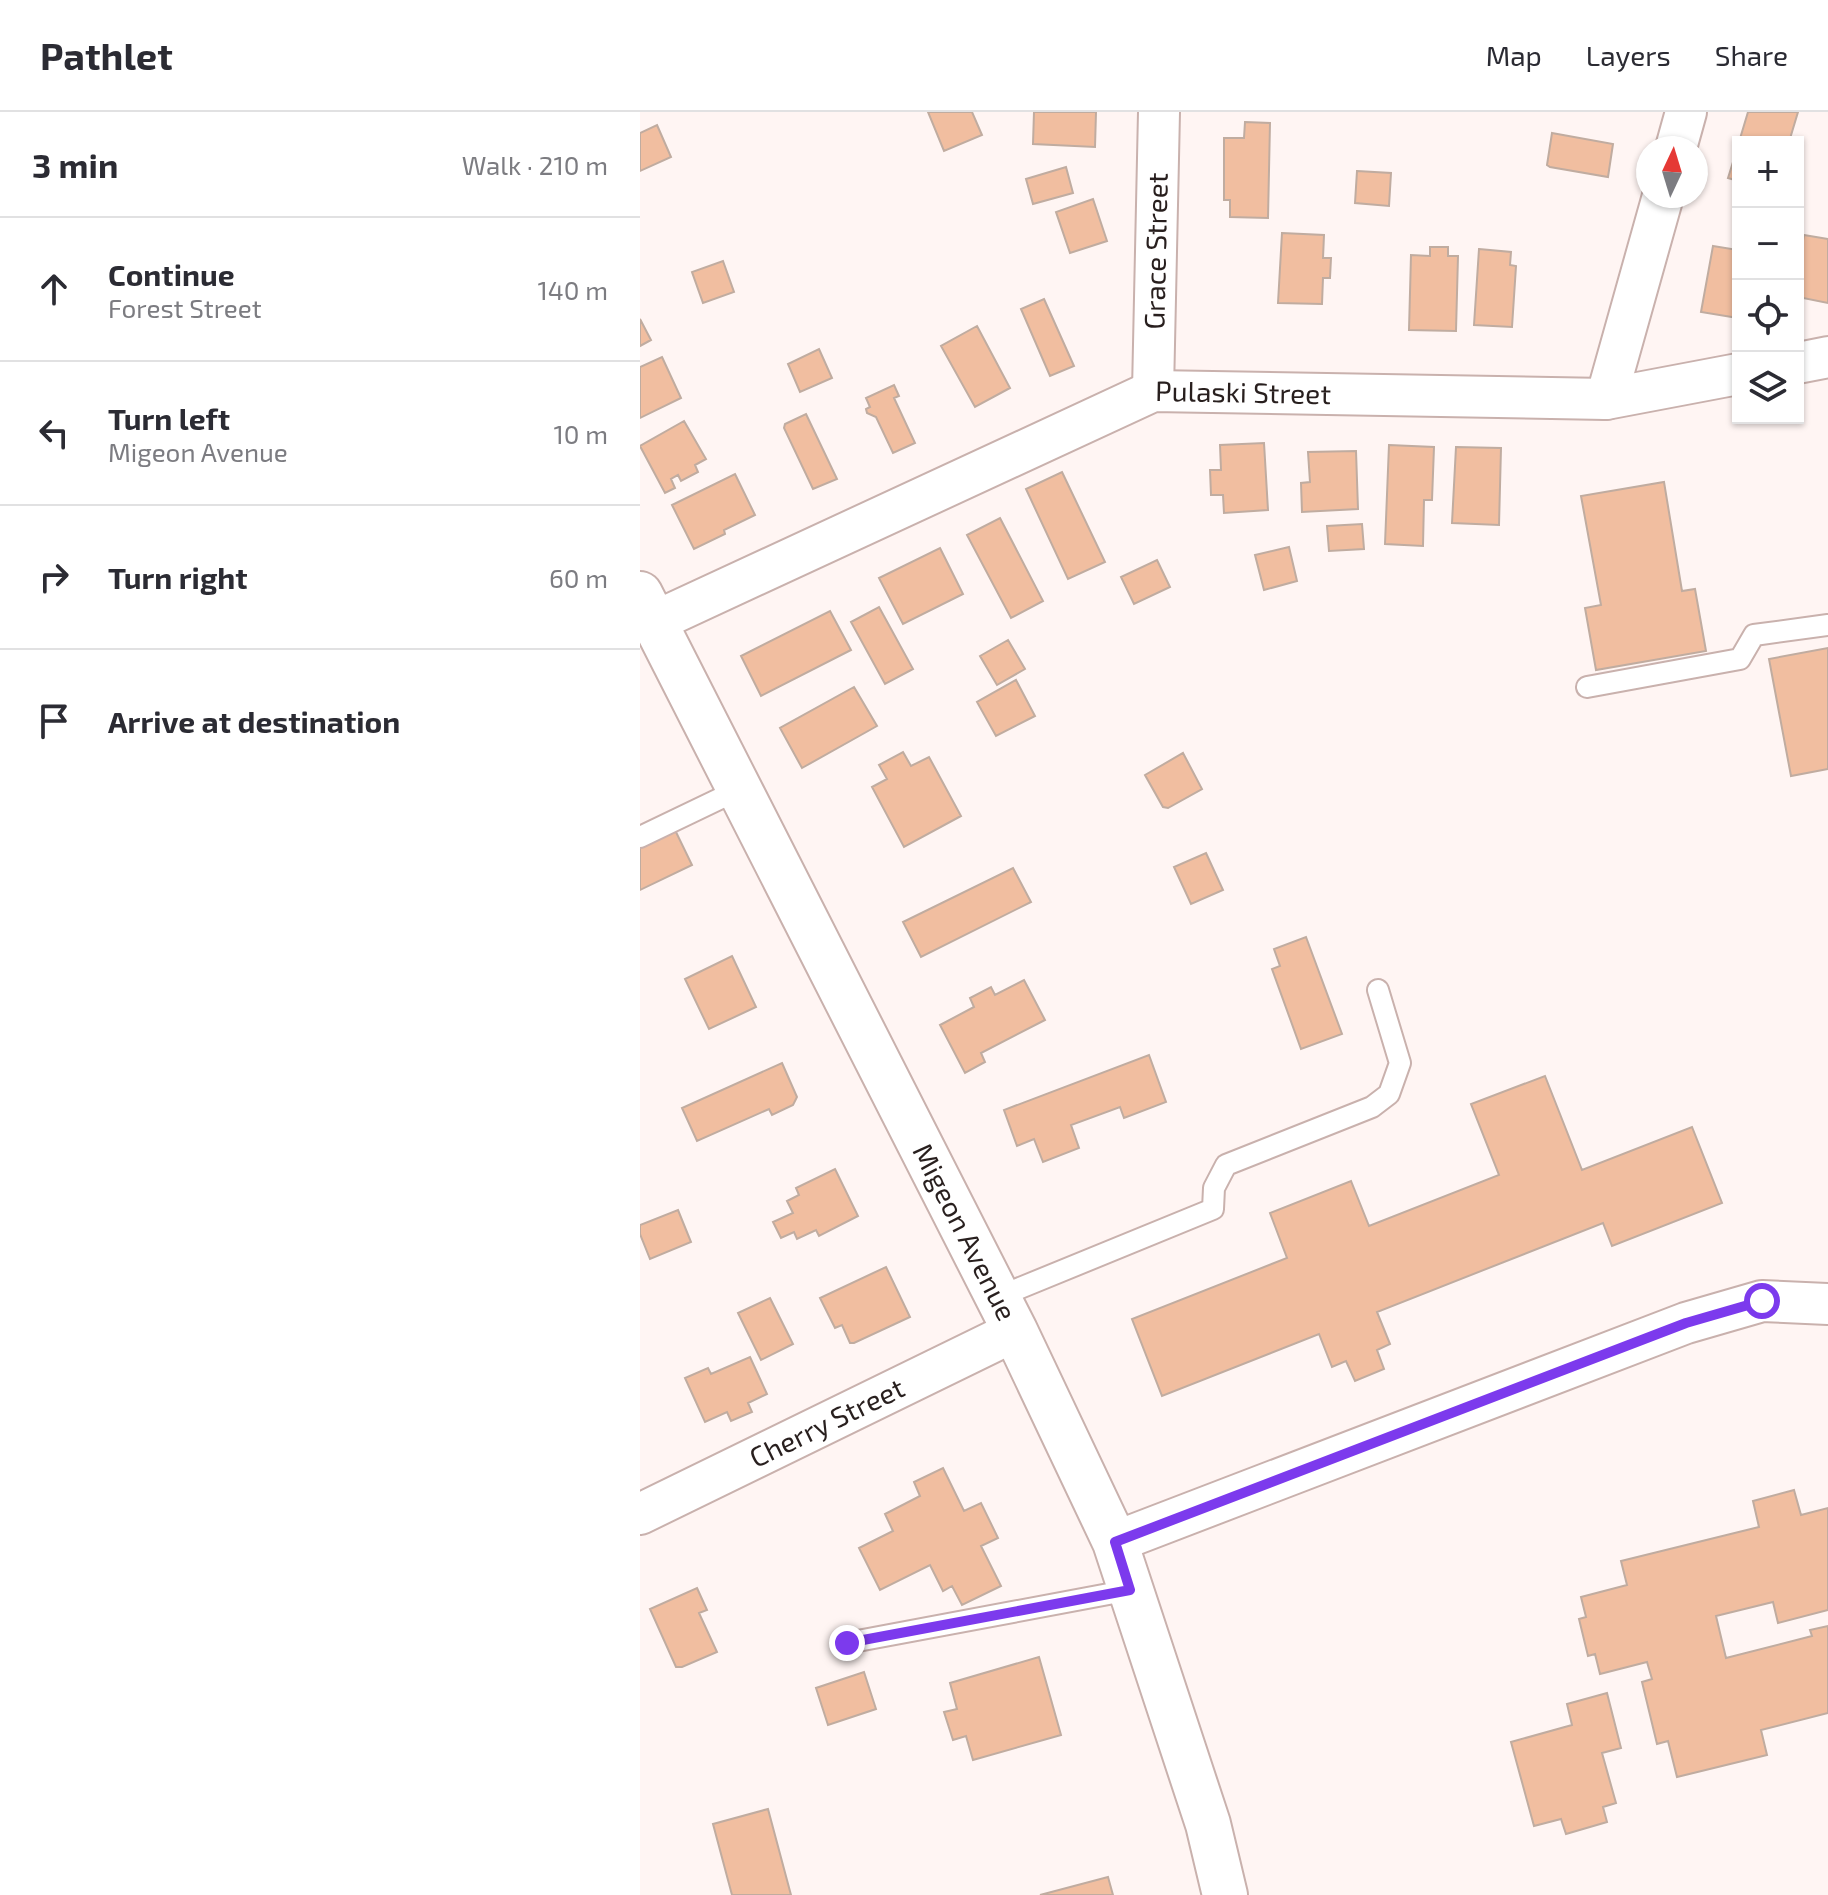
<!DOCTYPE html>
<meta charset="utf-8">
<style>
:root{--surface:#fff;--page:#f2f2f3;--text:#2b2b33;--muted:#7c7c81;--line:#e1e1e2}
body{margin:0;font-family:"Exo 2",sans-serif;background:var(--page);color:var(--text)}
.controls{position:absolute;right:24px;top:24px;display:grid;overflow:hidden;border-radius:0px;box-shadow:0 2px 6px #0004}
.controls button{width:72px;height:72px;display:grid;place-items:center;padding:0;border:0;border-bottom:2px solid var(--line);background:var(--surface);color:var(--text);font:40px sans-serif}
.compass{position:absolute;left:996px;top:24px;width:72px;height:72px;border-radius:50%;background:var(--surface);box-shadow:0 2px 6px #0004;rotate:4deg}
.stop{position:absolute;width:24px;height:24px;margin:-18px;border:6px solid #7c3aed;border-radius:50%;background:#fff}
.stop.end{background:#7c3aed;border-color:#fff;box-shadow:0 2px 8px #0008}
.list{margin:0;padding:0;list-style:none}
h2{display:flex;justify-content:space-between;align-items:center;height:104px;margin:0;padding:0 32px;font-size:34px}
h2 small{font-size:26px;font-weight:400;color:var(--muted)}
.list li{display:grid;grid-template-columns:52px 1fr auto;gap:24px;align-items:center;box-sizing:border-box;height:144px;padding:0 32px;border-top:2px solid var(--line)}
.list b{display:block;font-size:30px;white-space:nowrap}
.list p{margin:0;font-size:26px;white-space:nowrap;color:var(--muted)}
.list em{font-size:26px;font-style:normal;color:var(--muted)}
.icon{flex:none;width:44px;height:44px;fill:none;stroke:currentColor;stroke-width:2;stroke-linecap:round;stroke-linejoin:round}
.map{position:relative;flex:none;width:1188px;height:1783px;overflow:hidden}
header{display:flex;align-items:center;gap:48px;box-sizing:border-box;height:112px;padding:0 40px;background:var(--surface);border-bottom:2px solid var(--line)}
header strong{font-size:38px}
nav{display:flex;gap:44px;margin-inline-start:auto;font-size:28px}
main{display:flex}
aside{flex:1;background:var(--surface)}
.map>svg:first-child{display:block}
</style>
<header>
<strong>Pathlet</strong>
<nav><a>Map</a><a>Layers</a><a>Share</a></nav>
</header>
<main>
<aside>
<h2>3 min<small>Walk · 210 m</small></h2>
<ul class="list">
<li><svg class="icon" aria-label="ahead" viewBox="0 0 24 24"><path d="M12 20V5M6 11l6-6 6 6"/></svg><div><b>Continue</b><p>Forest Street</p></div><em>140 m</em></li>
<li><svg class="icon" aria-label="left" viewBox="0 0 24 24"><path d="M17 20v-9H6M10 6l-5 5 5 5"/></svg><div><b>Turn left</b><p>Migeon Avenue</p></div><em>10 m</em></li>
<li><svg class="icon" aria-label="right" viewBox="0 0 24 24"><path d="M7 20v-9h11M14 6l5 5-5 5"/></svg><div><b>Turn right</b></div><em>60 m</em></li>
<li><svg class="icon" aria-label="arrive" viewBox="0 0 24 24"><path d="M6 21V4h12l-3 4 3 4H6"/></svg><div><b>Arrive at destination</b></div></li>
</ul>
</aside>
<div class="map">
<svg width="1188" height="1783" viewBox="0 0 1188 1783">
<rect width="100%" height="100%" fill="#fff5f3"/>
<path fill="#f1bea0" stroke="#c0aca0" stroke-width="2" d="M288 0H332L342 23 304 39Z
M394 0H456L455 35 393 32Z
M1108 0H1158L1149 30H1099Z
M605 10 630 11 628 106 590 105V88H584V26H604Z
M17 13 31 45 0 59V21Z
M912 21 973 32 968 65 910 55 907 53Z
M1098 34V69L1088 66Z
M426 55 433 81 393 92 386 67Z
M717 59 751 61 749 94 715 91Z
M453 87 467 129 430 141 416 100Z
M642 121 684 123 683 146H691L690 166H683L682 192 638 191Z
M1164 123 1188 127V191L1158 185V155Z
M1073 134 1098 138V206L1061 200Z
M790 135H808V144H818L816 219 769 218 771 143 790 144Z
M839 137 871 140 870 153 876 154 872 215 834 213Z
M83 149 94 180 63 191 52 160Z
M404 187 434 254 410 264 381 197Z
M0 207 11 228 0 234Z
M337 214 370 276 335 295 301 234Z
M179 237 192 266 160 280 148 252Z
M22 245 41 286 0 306V255Z
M254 273 259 284 254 286 275 331 253 341 236 305 227 301 226 297 230 295 226 286Z
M166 302 197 367 173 377 144 316 145 312Z
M44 309 66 347 55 353 58 360 41 369 38 363 31 367 35 376 25 381 0 334Z
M624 331 628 398 584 401 583 383H571L570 358H581L580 333Z
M749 333 794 335 792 388H784L783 434 745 432Z
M816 335 861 336 859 413 812 411Z
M716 339 718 397 662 400 661 371 670 370 668 340Z
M422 360 465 450 428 467 386 377Z
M95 362 115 403 84 418 85 422 54 437 32 393Z
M1024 370 1042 479 1055 477 1066 539 956 558 945 496 961 493 941 384Z
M360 406 403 489 371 506 327 423Z
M722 412 724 437 689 439 687 414Z
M649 435 657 469 624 478 615 443Z
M300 436 323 482 263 512 239 466Z
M517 448 530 475 494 492 481 465Z
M239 495 273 557 245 572 211 510Z
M190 499 211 538 121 584 101 544Z
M368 528 385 557 357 573 340 544Z
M1188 536V657L1151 664 1129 547Z
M376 568 395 604 356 624 337 590Z
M214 575 237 614 162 656 140 616Z
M263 640 271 654 289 645 321 704 264 735 232 675 247 667 239 653Z
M543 641 562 677 528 696 523 695 505 663Z
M35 718 52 753 0 778V735Z
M566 741 583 778 551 792 534 755Z
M373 756 391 790 281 845 263 810Z
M666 825 702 922 661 937 632 857 640 854 634 837Z
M92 844 116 895 69 917 45 867Z
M384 868 405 908 341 941 345 950 325 961 300 913 334 895 330 886 351 875 355 883Z
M509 943 526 990 484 1006 480 995 431 1013 439 1036 403 1050 394 1027 377 1034 364 998Z
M142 951 157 985 153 993 132 1003 129 997 57 1029 42 996Z
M905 964 942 1058 1052 1015 1082 1091 972 1134 963 1111 737 1200 750 1232 737 1238 744 1257 715 1269 706 1249 692 1255 679 1222 522 1284 492 1207 647 1146 630 1101 711 1069 729 1114 859 1063 831 992Z
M195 1057 218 1104 179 1124 176 1118 157 1127 154 1120 141 1126 133 1110 153 1101 147 1089 159 1083 156 1076Z
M38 1098 51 1130 10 1147 0 1122V1113Z
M246 1155 270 1205 214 1231H210L202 1213 195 1216 180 1186Z
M130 1186 153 1232 121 1248 98 1201Z
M110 1245 127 1282 108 1291 112 1300 91 1309 87 1300 65 1310 45 1266 68 1256 71 1262Z
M303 1356 324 1399 341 1391 358 1426 341 1434 361 1474 322 1493 312 1474 303 1479 290 1453 240 1478 219 1436 253 1419 245 1402 280 1384 274 1370Z
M1154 1378 1161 1403 1188 1396V1498L1138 1511 1133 1490 1076 1504 1086 1546 1172 1524 1170 1518 1188 1514V1601L1121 1618 1127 1643 1037 1665 1028 1629 1017 1632 1002 1570 1012 1567 1007 1550 960 1562 955 1542 948 1544 939 1507 946 1505 941 1485 987 1473 981 1449 1119 1415 1113 1389Z
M57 1476 67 1498 59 1501 77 1540 42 1555H36L10 1497Z
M399 1545 421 1623 333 1648 326 1624 313 1628 304 1600 317 1597 310 1571Z
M224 1560 236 1597 188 1613 176 1576Z
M967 1581 981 1636 962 1641 976 1691 963 1695 967 1710 926 1722 921 1707 894 1714 871 1630 932 1613 927 1592Z
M128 1697 151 1783H92L73 1712Z
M468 1765 473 1783H400Z"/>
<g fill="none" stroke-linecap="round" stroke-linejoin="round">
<g stroke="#c9b1ad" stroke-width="24">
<path id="service" d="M947 575 1100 547 1114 523 1188 513
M0 725 100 677
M358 1185 573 1097 574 1076 586 1053 732 995 749 982 760 951 738 878
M207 1531 490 1478"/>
</g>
<g stroke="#c9b1ad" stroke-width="44">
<g id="minor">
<path d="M1036 36 1046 0"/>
<path d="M1158 251 1188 245"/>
<path id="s1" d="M513 279 519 0"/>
<path d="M966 287 1023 84"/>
<path id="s2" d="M14 510 513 279 966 287 1098 262"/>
<path id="s3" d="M0 1402 375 1219"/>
<path d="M475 1430 1046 1211 1122 1189 1188 1192"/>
</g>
</g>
<g stroke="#c9b1ad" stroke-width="48">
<g id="secondary">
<path id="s4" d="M0 482 375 1219 475 1430 568 1712 585 1783"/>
</g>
</g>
<use href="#service" stroke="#fff" stroke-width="20"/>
<use href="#minor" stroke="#fff" stroke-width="40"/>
<use href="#secondary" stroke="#fff" stroke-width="44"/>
</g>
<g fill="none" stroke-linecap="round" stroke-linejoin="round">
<path stroke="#7c3aed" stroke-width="10" d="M207 1531 490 1478 475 1430 1046 1211 1122 1189"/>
</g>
<g text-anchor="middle" stroke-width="6" stroke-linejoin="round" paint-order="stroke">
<g font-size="28" fill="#281f1e" stroke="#fff5f3">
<text dy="10" stroke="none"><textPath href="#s1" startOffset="140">Grace Street</textPath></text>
<text dy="10" stroke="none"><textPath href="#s2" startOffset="640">Pulaski Street</textPath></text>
<text dy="10" stroke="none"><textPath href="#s4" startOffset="716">Migeon Avenue</textPath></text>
<text dy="10" stroke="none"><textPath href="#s3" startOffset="208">Cherry Street</textPath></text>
</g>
</g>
</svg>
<div class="controls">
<button>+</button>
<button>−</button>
<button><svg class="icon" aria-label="locate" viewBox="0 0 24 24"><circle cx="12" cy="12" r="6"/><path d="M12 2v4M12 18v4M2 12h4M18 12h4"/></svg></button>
<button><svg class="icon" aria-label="layers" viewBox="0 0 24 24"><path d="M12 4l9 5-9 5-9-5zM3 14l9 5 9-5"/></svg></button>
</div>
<svg class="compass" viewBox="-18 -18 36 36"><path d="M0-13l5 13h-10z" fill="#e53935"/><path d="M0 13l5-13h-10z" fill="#7c7c81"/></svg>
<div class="stop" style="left:1122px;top:1189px"></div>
<div class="stop end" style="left:207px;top:1531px"></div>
</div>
</main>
